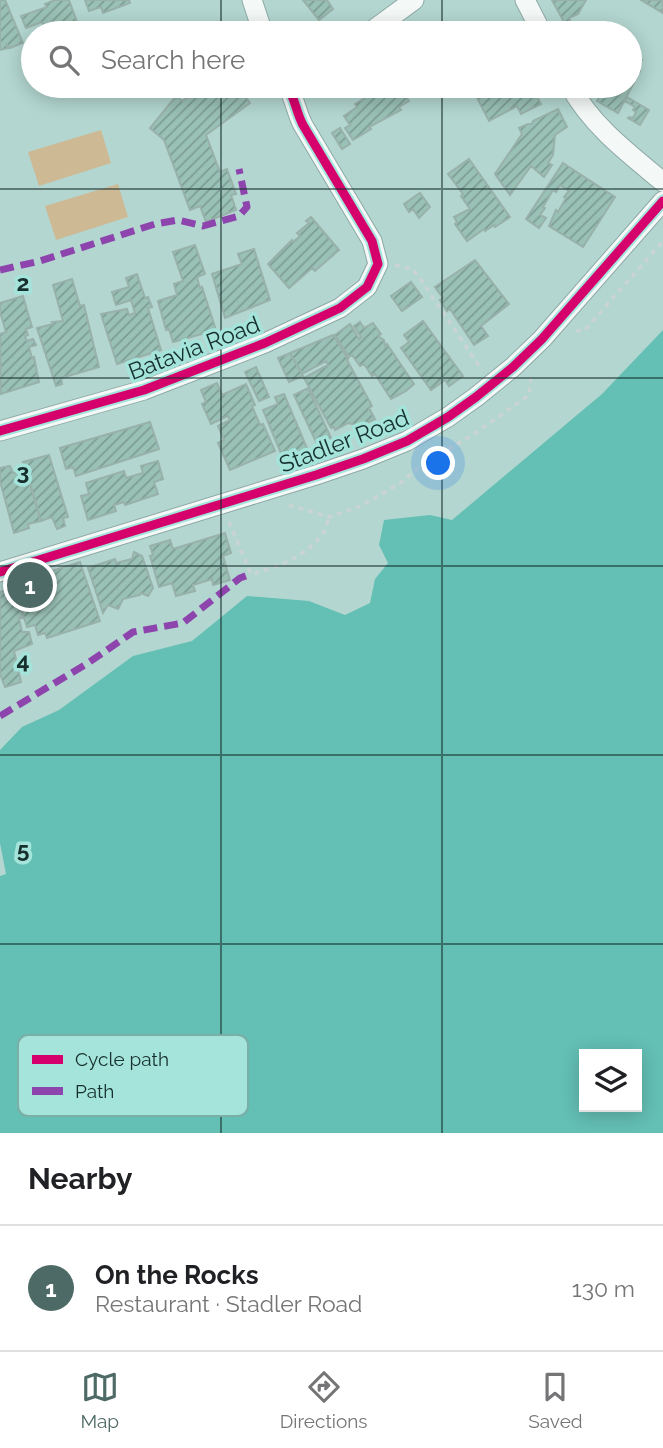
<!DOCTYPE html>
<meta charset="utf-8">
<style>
:root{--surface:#fff;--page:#f2f2f2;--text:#202124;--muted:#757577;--line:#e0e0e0;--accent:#4e6a66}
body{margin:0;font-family:Raleway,sans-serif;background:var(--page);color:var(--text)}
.controls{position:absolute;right:21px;bottom:21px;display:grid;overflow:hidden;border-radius:0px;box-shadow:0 4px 18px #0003}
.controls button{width:63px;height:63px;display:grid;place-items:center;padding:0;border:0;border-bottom:2px solid var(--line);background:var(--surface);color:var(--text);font:35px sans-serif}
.you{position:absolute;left:439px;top:464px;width:24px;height:24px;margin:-18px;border:5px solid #fff;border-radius:50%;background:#1a73e8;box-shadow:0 0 0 10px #1a73e833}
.badge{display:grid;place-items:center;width:46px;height:46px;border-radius:50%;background:var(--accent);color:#fff;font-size:23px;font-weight:700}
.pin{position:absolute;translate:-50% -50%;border:4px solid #fff;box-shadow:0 2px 7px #0006}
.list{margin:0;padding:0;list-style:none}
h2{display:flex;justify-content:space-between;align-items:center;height:91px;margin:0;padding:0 28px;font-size:30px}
h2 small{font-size:23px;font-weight:400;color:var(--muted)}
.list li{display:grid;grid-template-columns:46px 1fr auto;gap:21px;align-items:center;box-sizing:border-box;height:126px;padding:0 28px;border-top:2px solid var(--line)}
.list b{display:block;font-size:26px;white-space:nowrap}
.list p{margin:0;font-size:23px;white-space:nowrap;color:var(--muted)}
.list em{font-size:23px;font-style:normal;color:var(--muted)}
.icon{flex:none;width:38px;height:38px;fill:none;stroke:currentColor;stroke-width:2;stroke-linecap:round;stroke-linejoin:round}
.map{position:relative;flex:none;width:663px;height:1133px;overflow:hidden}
.search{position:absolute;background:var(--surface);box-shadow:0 4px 18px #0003;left:21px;right:21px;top:21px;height:77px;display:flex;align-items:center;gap:18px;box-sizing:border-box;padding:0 24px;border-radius:38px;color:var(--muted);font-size:26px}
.sheet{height:217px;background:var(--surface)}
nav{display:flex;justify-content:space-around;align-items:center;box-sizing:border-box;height:98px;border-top:2px solid var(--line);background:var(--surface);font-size:19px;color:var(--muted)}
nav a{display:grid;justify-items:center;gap:4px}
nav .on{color:var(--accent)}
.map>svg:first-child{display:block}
</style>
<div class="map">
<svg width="663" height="1133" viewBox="0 0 663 1133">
<defs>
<pattern id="building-hatch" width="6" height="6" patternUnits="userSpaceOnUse" patternTransform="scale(1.75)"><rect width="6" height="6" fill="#9ac1b5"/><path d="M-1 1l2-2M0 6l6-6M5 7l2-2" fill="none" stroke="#7d9d94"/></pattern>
</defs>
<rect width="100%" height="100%" fill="#b3d6d0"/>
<path fill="#cdba95" d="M101 130 111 163 39 186 28 152Z
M118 184 128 217 56 240 45 206Z"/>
<path fill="#64bfb4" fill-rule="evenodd" d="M663 330V1133H0V876L6 874 0 843V750L22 727 59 710 133 656 192 641 247 596 309 601 345 615 370 603 375 579 388 563 379 545 384 520 430 515 452 520 602 394ZM584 1054H637V1107H584Z"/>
<path fill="url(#building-hatch)" stroke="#98b1aa" stroke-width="2" d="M0 0H5L23 43 10 48 6 43 8 48 0 50Z
M55 0H69L77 22 48 33 42 22 26 28 21 16 47 7 45 4Z
M85 0H129L130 3 103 13 101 7 89 11Z
M303 0H327L333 9 319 20Z
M552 0H586L578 14 569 18 570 20 565 24Z
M641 0H663V13Z
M630 53 642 60 638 65 634 63 632 66 640 71 618 113 597 101 606 86H630Z
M204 86H238L250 103 206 135 220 172 227 169 236 194 231 195 236 210 206 222 200 206 190 210 164 140 150 128 176 96 182 101Z
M364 86H407L401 89 409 101 399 107 401 110 369 127 371 129 353 140 345 128 350 125 344 116 357 107 355 104 370 95Z
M481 86H531L541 104 521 114 517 106 489 121 473 90Z
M627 97 649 110 640 125 628 118 629 117 633 118 636 112 633 110 635 107 625 101Z
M558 109 567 127 555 135 553 155 548 163 552 165 544 177 531 166 510 195 495 174 522 134 519 128 528 124H532L533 121Z
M340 128 350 144 342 149 332 133Z
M469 159 510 217 495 227 494 225 485 231 484 229 467 241 455 224 457 222 454 217 470 209 461 196 463 194 448 174Z
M563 163 615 197 583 247 549 226 556 210 558 212 566 198 564 197 569 191 560 185 556 192 553 190 543 207 545 208 540 215 546 218 539 228 526 219Z
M420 193 430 207 419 218 413 209 409 212 404 204Z
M311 217 339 250 315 271 312 268 289 288 268 264 292 240 293 242 300 236 297 233 309 223 306 221Z
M195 245 205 274 197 277 200 288 202 287 216 330 173 342 169 329 166 330 158 301 177 295 174 284 183 281 173 252Z
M254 249 270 300 225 318 212 274 242 264 238 254Z
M475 260 509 304 481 326 488 336 474 345 450 309 447 311 440 300 443 298 435 287Z
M137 274 145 298 148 297 152 307 148 308 161 350 117 364 101 314 127 309 129 315 135 313 131 300 116 305 112 292 129 287 126 278Z
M72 279 80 306 84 305 99 367 61 378 62 384 56 386 37 328 53 324 52 322 63 321 53 285Z
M411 282 422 297 402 311 391 296Z
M23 296 32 327 26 329 28 335 25 336 27 341 33 339 36 345 29 347 32 358 34 357 39 382 1 394 0 334 6 332 0 312V303Z
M423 321 463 376 449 386 445 380 431 390 401 348 409 342 404 335Z
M360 322 364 328 373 323 381 334 378 336 384 340 385 346 387 344 414 384 406 391 391 399 375 374 372 376 364 364 360 366 352 355 349 357 335 335 350 324 359 339 361 337 354 326Z
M333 335 348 359 347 360 372 406 369 408 375 419 361 426 348 423 335 430 334 427 331 428 304 378 328 365 326 361 302 374 290 353Z
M290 353 303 376 289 382 278 358Z
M256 367 269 397 259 401 245 372Z
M217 383 222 395 246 384 255 405 252 406 260 425 263 424 275 451 230 470 218 443 224 440 218 426 230 420 228 416 211 424 202 404 206 402 201 390Z
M308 388 331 438 317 444 294 395Z
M284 394 309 453 285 463 263 410 278 404 275 397Z
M150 422 159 449 76 476 73 467 66 469 60 448Z
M49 455 68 517 63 518 65 526 57 529 52 517 41 521 23 462Z
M158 461 163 479 154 482 158 494 125 505 124 502 114 505 116 511 88 520 81 496 89 494 86 483 124 471 126 478 143 473 141 466Z
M10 466 13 473 26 470 41 521 28 524 29 528 14 533 0 481V468Z
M225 533 231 553 223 556 230 580 213 585 212 579 193 585 195 591 176 596 172 583 159 587 150 556 153 555 150 546 170 540 173 549Z
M134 552 142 556 153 588 148 596 141 593 140 595 123 599 118 609 108 605 103 613 88 568 115 559 116 563 132 559Z
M80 562 100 621 47 638 45 633 38 635 35 625 27 627 13 583Z
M13 588 23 617 19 618 22 632H29L32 644 14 651 21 682 5 687 0 674V592Z"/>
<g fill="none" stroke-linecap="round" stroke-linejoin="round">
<g stroke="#8ea9a5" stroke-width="21">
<path id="minor" d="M252 0 263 33
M525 0 542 33
M369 33 414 0
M570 86C592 126 628 153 663 182
M0 431 144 390 265 343 340 308 367 287 378 264 372 241 303 125C296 112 295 98 287 86
M0 572 316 475 363 459 407 441 448 417 476 397 513 367 542 339 663 201"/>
</g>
<path stroke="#cad4d3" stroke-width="3.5" stroke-dasharray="5 5" stroke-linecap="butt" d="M395 265 412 269 419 277 482 370
M576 331 585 330 663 241
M289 505 329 517 361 506 402 482 420 466 474 434 529 395 531 378
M229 522 251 574C275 568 303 558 320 537 325 532 327 523 329 517"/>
<use href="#minor" stroke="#f4f9f8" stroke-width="19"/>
<path stroke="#8e44ad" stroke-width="7" stroke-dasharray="14 7" stroke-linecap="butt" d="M0 270 40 261 155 224 178 220 203 226 239 216 247 207 239 169
M0 716 88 663 133 632 183 623 240 578 251 574"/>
<g stroke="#a5e4db" stroke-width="13">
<path id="cycleway" d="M0 431 144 390 265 343 340 308 367 287 378 264 372 241 303 125C296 112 295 98 287 86
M0 572 316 475 363 459 407 441 448 417 476 397 513 367 542 339 663 201"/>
</g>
<use href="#cycleway" stroke="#d6006c" stroke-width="9"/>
</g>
<path fill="none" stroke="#17302d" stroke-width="2" stroke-opacity="0.55" d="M221 0V33M442 0V33M221 86V1133M442 86V1133M0 189H663M0 378H663M0 566H663M0 755H663M0 944H663"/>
<g text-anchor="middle" stroke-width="7" stroke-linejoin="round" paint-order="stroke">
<g font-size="23" fill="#17302d" stroke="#a5e4db">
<text transform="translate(194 348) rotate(-21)" y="8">Batavia Road</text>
<text transform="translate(344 441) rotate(-21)" y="8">Stadler Road</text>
</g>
</g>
<rect x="18" y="1035" width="230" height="81" rx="10" fill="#a5e4db" stroke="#7aaea7" stroke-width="2"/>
<rect x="32" y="1055" width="31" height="9" fill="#d6006c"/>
<rect x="32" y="1087" width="31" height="8" fill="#8e44ad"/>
<g font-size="19" fill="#17302d">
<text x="75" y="1066">Cycle path</text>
<text x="75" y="1098">Path</text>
</g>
<g font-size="23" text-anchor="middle" font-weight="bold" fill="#17302d" stroke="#a5e4db" stroke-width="7" stroke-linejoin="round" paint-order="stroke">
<text x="23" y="291">2</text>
<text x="23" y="480">3</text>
<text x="23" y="669">4</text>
<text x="23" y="858">5</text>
</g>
</svg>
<div class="controls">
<button><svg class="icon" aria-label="layers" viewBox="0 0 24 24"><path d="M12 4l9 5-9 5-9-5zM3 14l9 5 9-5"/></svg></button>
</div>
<div class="you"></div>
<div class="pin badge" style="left:30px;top:585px">1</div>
<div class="search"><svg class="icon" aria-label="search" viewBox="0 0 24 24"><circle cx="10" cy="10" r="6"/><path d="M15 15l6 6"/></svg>Search here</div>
</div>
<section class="sheet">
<h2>Nearby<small></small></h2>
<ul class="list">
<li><span class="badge">1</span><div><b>On the Rocks</b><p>Restaurant · Stadler Road</p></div><em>130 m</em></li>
</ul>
</section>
<nav>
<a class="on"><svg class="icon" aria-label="map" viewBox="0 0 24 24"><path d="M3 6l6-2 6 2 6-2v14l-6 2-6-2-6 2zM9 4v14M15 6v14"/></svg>Map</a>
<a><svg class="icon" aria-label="directions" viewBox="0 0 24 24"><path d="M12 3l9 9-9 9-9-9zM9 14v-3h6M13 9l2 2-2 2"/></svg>Directions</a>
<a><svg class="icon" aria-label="saved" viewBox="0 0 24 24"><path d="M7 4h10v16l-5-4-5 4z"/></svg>Saved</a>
</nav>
